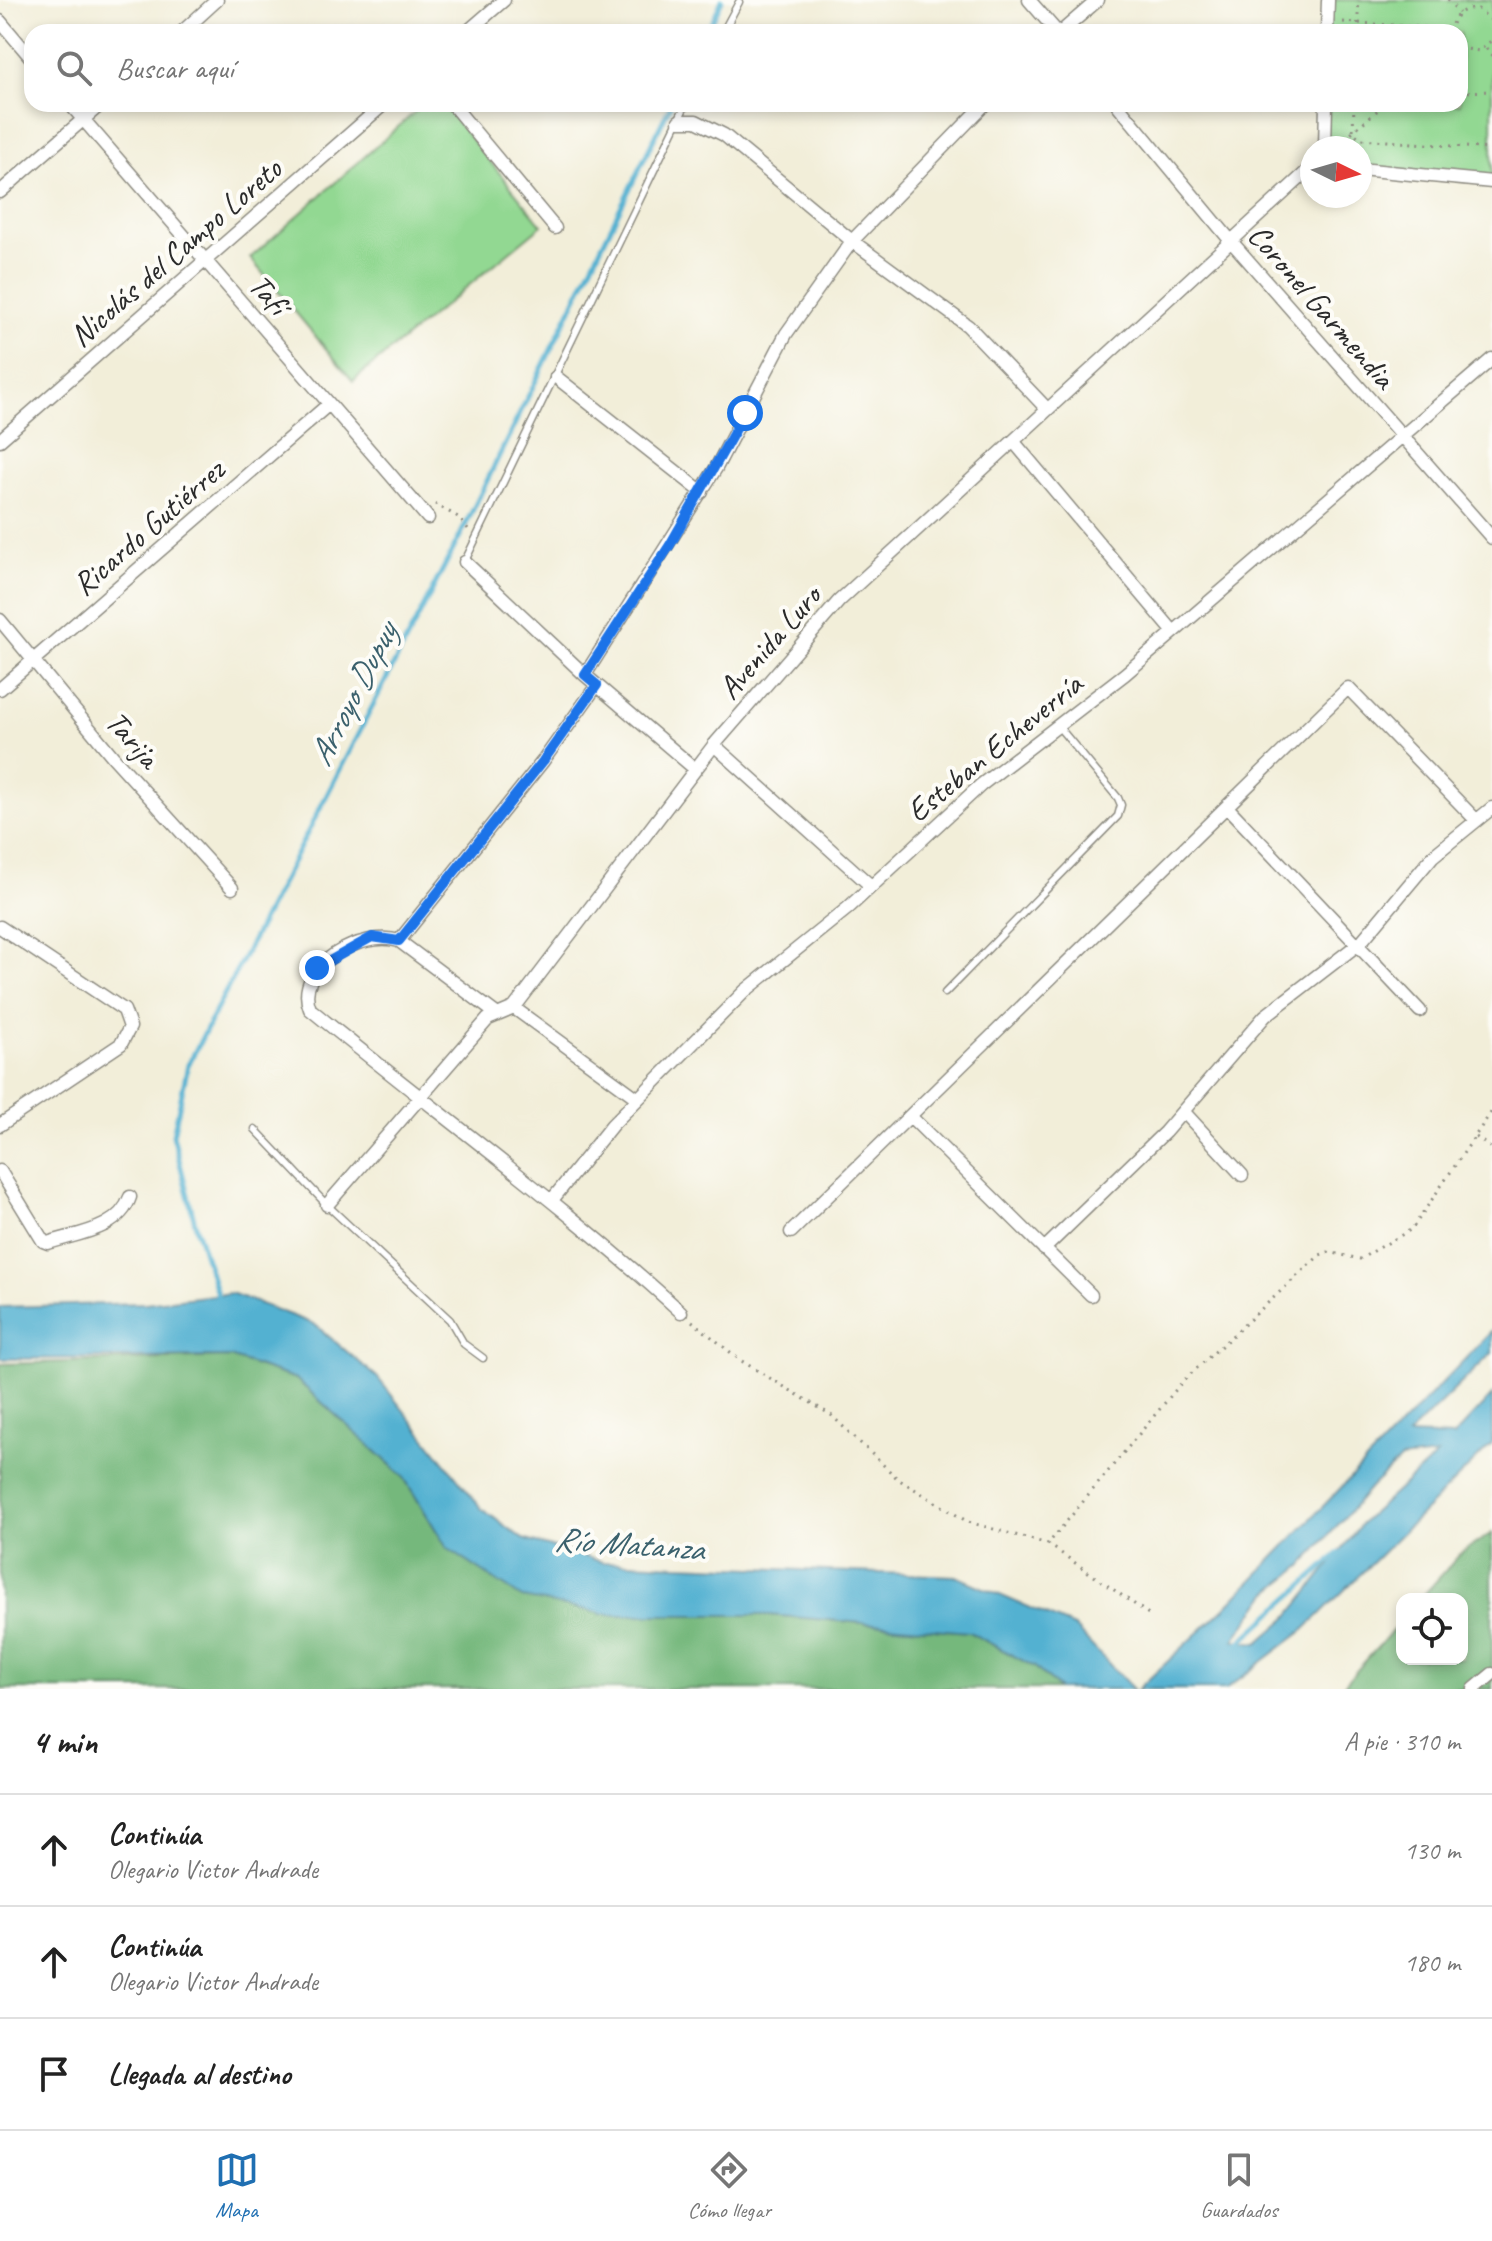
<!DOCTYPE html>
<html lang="es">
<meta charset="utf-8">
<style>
:root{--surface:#fff;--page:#f2f2f2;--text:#222;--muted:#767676;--line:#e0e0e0;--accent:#1f6fb2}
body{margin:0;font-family:Caveat,sans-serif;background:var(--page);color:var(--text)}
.controls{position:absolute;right:24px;bottom:24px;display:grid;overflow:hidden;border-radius:16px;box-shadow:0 4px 12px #0003}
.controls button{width:72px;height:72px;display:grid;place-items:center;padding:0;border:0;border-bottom:2px solid var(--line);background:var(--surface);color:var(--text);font:40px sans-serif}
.compass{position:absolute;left:1300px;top:136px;width:72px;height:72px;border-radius:50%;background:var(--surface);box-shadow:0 4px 12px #0003;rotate:95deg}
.stop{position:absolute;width:24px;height:24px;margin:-18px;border:6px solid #1a73e8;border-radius:50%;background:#fff}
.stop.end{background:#1a73e8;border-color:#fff;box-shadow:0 2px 8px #0008}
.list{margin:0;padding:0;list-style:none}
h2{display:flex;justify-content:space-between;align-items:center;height:104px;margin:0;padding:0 32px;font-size:34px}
h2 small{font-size:26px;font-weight:400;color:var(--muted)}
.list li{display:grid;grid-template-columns:52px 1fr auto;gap:24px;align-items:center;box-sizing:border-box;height:112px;padding:0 32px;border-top:2px solid var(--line)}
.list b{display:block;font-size:30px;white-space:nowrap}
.list p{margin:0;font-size:26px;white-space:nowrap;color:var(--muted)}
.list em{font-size:26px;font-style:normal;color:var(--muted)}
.icon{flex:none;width:44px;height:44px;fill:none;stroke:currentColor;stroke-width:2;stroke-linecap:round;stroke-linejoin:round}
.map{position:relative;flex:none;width:1492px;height:1689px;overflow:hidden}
.search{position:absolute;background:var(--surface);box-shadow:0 4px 12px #0003;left:24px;right:24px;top:24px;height:88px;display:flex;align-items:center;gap:20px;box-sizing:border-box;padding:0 28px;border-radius:24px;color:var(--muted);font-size:30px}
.sheet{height:440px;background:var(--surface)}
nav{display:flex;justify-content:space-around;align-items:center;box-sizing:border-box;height:112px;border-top:2px solid var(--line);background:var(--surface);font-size:22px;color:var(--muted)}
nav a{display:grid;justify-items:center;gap:4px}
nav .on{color:var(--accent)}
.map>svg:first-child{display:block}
</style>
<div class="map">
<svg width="1492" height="1689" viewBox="0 0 1492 1689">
<rect width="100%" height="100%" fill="#fdfcf7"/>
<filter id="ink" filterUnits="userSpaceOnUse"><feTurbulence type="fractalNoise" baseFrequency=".0125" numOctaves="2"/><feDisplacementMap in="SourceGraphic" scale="16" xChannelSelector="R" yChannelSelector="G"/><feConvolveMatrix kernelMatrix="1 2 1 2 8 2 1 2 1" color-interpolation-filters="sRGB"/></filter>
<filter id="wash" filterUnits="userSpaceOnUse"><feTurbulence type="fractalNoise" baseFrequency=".006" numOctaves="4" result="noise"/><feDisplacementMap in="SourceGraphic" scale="32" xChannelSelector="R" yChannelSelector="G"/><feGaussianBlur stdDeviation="1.8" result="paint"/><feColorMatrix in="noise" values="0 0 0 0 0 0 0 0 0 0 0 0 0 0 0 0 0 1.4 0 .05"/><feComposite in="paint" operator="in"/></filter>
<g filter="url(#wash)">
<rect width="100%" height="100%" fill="#f2eed9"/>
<path fill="#92d892" stroke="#5e825e" stroke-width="2" d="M1328 0H1492V182L1360 169V148H1325L1326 104H1460V32H1327Z
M424 104H443L542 225 353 381 250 258Z"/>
<path fill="#75b87c" stroke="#507254" stroke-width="2" d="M230 1357 296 1379 403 1476 447 1548 612 1615H769L969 1632 1035 1667 1059 1689H0V1364Z
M1492 1533V1689H1340L1402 1620V1659H1462V1599H1420L1462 1552Z"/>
<path fill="#53b1d1" stroke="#3f6e7e" stroke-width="2" fill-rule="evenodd" d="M231 1293 314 1324 377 1377 482 1509 523 1539 603 1562 956 1576 1074 1627 1133 1689H1059L1035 1667 969 1632 769 1615H612L522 1598 447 1548 403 1476 296 1379 230 1357 0 1359V1307L145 1303Z
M1492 1331V1353L1408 1435 1453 1437 1492 1395V1444L1304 1630 1226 1689H1138L1225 1608ZM1437 1455 1365 1520 1288 1617 1258 1643 1234 1640 1268 1593 1302 1566 1371 1487 1401 1459Z"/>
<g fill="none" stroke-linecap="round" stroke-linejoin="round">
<path stroke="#53b1d1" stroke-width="5" d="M707 32 722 0
M219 1300 197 1231 173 1135 188 1065 460 536 671 104
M1237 1645 1339 1553"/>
</g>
</g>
<g filter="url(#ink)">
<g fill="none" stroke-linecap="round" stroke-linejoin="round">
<g stroke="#8e8c82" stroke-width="9">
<path id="lane" d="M723 32 739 2
M465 561 686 104
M945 993 1118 816 1121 805 1118 798 1058 726
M255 1129 327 1205 450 1320 464 1344 483 1358"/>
</g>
<g stroke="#8e8c82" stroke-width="15">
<path id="street" d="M1029 0 1057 32
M0 21 32 59
M182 32 217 0
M467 32 504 0
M1061 32 1098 0
M1327 32 1328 0
M70 104 428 518
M452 104 555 228
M1117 104 1230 240 1492 538
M679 121H696L724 135 852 241 968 326 1047 409
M1325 148 1326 104
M1360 169 1492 182
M0 192 101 104
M556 377 702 492
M0 440 384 104
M1014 442 1172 630
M465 562 585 675 695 769
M0 620 114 758 232 888
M585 675 716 468 786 334 852 241 985 104
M597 685 543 761 399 941C364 929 292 966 310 1009 433 1110 563 1204 681 1312
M0 689 329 404
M714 745 871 886
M1227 807 1420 1011
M0 927 124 1010 130 1027 121 1044 0 1125
M399 941 495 1013
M514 1008 637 1098
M1183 1111 1242 1175
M910 1116 1091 1295
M0 1171 43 1241 48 1243C78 1233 119 1230 130 1197
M552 1200 612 1125 745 991 848 908 981 785 1125 674 1492 359
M327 1205 488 1019 514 1008 714 745 839 601 1312 167
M791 1232 1348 688 1476 820
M1044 1249 1165 1132 1265 1016 1361 942 1433 856 1492 808
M1474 1689 1492 1674"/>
</g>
<path stroke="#8e8c82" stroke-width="3" stroke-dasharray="2 6" stroke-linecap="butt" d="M1448 0 1459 13
M1343 22 1451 29
M1357 32 1359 0
M1451 32C1451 16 1463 7 1478 9L1492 21
M1460 48 1479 51 1492 40
M1486 48 1492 56
M1460 92 1492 91
M1354 104 1353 132 1361 139 1492 149
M1339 143 1385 104
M435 504 458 517 469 530
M1476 1137 1492 1149
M692 1321 740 1360 831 1415 898 1479 968 1522 1048 1544 1183 1381 1320 1255 1328 1252 1360 1259 1412 1229 1492 1111
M1048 1544 1150 1615"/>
<use href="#lane" stroke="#fff" stroke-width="6"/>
<use href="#street" stroke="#fff" stroke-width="12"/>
</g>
</g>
<g fill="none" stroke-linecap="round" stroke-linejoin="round" filter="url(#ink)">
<path stroke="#1a73e8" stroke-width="10" d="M317 968 372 937 399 941 543 761 597 685 585 675 670 545 745 413"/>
</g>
<g text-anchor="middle" stroke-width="8" stroke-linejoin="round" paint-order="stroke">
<g font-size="32" fill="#2b2b2b" stroke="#fdfcf7">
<text transform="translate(175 252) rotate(-41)" y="11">Nicolás del Campo Loreto</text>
<text transform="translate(269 294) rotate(49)" y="11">Tafí</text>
<text transform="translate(1322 306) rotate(49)" y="11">Coronel Garmendia</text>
<text transform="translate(148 527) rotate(-41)" y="11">Ricardo Gutiérrez</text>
<text transform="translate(769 642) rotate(-49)" y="11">Avenida Luro</text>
<text transform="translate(133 739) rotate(49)" y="11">Tarija</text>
<text transform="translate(994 747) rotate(-39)" y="11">Esteban Echeverría</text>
</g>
<g font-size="34" font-style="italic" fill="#3b616d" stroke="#fdfcf7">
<text transform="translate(352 694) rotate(-63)" y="12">Arroyo Dupuy</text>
<text transform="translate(629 1543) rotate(4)" y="12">Río Matanza</text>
</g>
</g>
</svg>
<div class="controls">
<button><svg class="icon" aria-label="locate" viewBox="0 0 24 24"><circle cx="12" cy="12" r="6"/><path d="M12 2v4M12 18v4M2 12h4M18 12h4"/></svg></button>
</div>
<svg class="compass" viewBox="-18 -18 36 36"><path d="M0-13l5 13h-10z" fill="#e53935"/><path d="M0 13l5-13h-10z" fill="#767676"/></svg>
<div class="stop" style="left:745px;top:413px"></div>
<div class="stop end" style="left:317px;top:968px"></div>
<div class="search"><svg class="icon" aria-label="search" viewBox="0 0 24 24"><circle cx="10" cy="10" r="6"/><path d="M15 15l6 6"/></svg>Buscar aquí</div>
</div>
<section class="sheet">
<h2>4 min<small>A pie · 310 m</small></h2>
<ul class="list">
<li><svg class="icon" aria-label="ahead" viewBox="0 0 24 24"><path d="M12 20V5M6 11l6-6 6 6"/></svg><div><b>Continúa</b><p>Olegario Victor Andrade</p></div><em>130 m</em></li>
<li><svg class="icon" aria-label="ahead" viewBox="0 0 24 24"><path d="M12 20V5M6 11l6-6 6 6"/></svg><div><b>Continúa</b><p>Olegario Victor Andrade</p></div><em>180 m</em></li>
<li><svg class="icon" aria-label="arrive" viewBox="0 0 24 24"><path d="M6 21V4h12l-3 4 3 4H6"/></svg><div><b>Llegada al destino</b></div></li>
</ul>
</section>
<nav>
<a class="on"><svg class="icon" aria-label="map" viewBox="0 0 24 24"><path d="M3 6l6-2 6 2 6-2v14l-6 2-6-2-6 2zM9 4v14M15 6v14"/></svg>Mapa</a>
<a><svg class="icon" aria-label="directions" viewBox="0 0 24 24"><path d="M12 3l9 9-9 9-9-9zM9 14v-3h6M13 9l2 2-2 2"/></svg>Cómo llegar</a>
<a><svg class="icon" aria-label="saved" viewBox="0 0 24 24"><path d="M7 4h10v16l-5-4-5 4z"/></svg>Guardados</a>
</nav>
